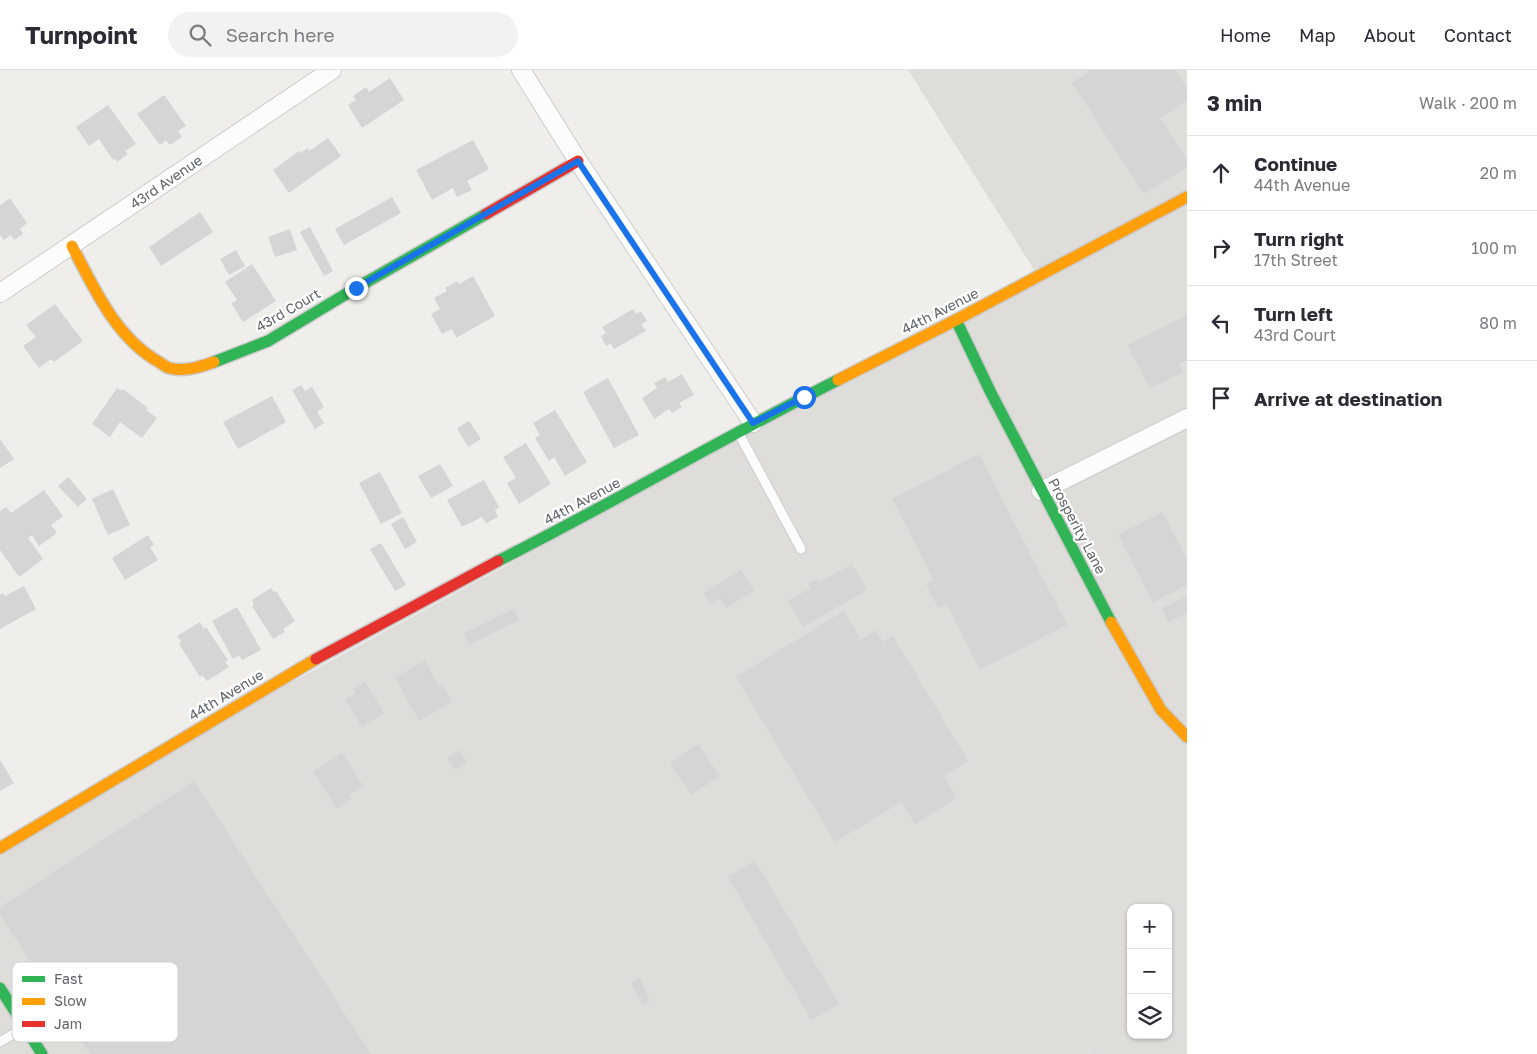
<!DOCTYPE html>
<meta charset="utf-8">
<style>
:root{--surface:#fff;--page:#f2f2f3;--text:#2b2b33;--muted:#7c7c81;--line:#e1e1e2}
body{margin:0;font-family:"Golos Text",sans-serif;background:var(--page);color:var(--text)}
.controls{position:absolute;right:15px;bottom:15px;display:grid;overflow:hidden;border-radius:10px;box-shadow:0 1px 4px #0004}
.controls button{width:45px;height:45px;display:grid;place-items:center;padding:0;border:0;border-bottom:1px solid var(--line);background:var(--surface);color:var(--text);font:25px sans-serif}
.stop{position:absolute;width:15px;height:15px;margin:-11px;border:4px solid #1a73e8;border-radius:50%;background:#fff}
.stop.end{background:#1a73e8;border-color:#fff;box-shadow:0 1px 5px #0008}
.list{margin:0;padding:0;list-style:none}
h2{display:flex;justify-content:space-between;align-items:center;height:65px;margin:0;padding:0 20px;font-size:21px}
h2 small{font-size:16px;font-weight:400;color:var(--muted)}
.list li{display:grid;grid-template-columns:32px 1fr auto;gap:15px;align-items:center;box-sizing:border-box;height:75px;padding:0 20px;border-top:1px solid var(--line)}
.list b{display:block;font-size:19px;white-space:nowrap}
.list p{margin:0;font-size:16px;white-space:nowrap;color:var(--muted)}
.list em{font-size:16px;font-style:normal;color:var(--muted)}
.icon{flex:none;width:28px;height:28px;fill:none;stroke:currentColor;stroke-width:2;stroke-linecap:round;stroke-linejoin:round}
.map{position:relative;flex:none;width:1187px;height:984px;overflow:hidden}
header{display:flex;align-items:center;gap:30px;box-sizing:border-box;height:70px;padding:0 25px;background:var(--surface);border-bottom:1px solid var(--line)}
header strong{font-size:24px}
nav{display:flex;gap:28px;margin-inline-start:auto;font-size:18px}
.search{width:350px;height:45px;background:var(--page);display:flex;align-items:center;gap:12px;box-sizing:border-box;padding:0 18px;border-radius:28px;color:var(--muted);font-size:19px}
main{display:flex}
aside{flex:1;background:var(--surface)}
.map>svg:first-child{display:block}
</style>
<header>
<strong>Turnpoint</strong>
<div class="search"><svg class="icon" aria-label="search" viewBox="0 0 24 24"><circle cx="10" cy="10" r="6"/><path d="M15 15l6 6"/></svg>Search here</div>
<nav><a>Home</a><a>Map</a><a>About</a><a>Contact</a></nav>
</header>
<main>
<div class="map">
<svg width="1187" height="984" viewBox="0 0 1187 984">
<rect width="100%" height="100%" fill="#efeeea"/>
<path fill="#dfddda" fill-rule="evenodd" d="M908 0H1187V984H0V771L1038 206ZM1131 838H1168V965H1131Z"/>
<path fill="#d6d5d3" d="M1091 0H1175L1187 18V31L1160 48 1187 89V97L1144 124 1072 13Z
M390 8 404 30 362 58 348 35 356 30 353 26 366 17 369 22Z
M164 25 186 56 178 61 182 67 170 75 166 70 160 75 137 44Z
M108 35 136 74 125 81 128 84 117 92 115 88 113 90 99 69 89 76 76 57Z
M328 68 341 86 289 123 273 100 299 81 300 83 308 78 309 81Z
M473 70 489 99 467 111 472 120 457 127 453 118 432 130 416 100Z
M392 127 401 143 344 175 335 159Z
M10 128 27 153 20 159 23 164 14 170 11 165 4 170 0 165V135Z
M200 142 213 162 161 196 149 177Z
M310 157 333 201 324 206 300 162Z
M290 159 297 180 275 187 268 167Z
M236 180 245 196 229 205 220 189Z
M252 194 276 231 243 252 231 233 237 230 225 212Z
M473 206 495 246 456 268 452 259 442 264 431 244 440 239 434 228 447 221 445 218 457 211 459 214Z
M55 234 83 271 54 292 51 289 39 298 23 276 36 267 26 255Z
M633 239 636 244 641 241 647 251 641 254 646 261 614 279 611 273 606 276 601 266 606 263 602 257Z
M1187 245V290L1179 293 1183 302 1150 319 1127 275Z
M682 304 694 325 679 333 682 337 672 343 669 339 654 349 642 328 657 318 654 313 665 307 668 312Z
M608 308 639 365 614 378 583 322Z
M301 315 305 321 312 317 324 337 317 342 324 353 315 359 292 320Z
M117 318 122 321 123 319 148 338 146 340 157 348 142 368 120 352 110 367 92 354Z
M272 326 286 352 238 379 223 352Z
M555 340 587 392 565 406 554 387 549 391 535 368 540 365 533 353Z
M469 351 481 369 468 377 457 358Z
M0 369 14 389 0 398Z
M526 373 551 414 519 434 507 413 516 408 503 387Z
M979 384 1067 555 980 600 947 534 938 538 926 514 934 510 892 429Z
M440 394 453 416 431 428 418 406Z
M380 402 402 443 381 454 359 413Z
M68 407 87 429 78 437 58 416Z
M484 410 499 437 495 440 498 447 486 453 482 447 462 457 447 430Z
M113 419 130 455 108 465 92 429Z
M44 420 63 446 51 455 57 463 39 476 32 465 28 468 43 489 19 507 0 480V441L6 437 11 443Z
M1162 442 1187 489V515L1153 533 1118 465Z
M403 447 417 472 405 479 391 454Z
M148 465 154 475 150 477 158 490 125 510 112 488Z
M381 473 406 515 395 521 370 479Z
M852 494 867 520 803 557 788 531 811 518 808 514 817 509 819 513Z
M741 500 754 521 726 538 720 528 710 534 703 523Z
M24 516 36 539 0 559V525L3 523 5 526Z
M271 518 274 522 276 521 295 551 283 559 285 562 273 569 252 536 254 535 252 530Z
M1187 526V543L1168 552 1162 538Z
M237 537 261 580 242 590 239 585 233 589 212 551Z
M514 539 519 550 469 575 464 563Z
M844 541 861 569 876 560 883 572 893 566 968 691 944 706 957 728 915 754 902 732 835 772 736 607Z
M200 552 204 559 206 557 228 590 225 592 229 597 207 611 202 605 200 607 179 574 181 572 177 566Z
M425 591 439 617 442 615 452 632 419 651 395 607Z
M365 612 384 643 362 657 345 630 356 623 353 619Z
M698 674 720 706 691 725 670 693Z
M459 680 467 692 455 700 447 688Z
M342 683 363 715 349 725 352 729 337 739 313 702Z
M0 690 14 713 0 721Z
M194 711 371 984H90L0 845V837Z
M755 790 839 934 811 950 728 807Z
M640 908 650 931 642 935 631 912Z"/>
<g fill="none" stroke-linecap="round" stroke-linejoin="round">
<g stroke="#cbcccc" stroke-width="11">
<path id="lane" d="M738 362 801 479
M0 972 25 957"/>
</g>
<g stroke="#cbcccc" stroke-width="20">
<path id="street" d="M521 0 578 91 753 353
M0 223 332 0
M1041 421 1187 348"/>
</g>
<g stroke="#cacacb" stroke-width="14">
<path id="fast" d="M956 250 991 323 1111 552
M214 292 268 271 356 218 486 144
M498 491C613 433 723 368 838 310
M0 918 42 984"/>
</g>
<g stroke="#cacacb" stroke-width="14">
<path id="slow" d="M72 176C94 218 116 268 159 292 162 294 166 297 169 298 184 302 200 297 214 292
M838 310 956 250 1187 127
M1111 552 1161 640 1187 667
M0 778 316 589"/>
</g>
<g stroke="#cacacb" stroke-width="14">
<path id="jam" d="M486 144 578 91
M316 589 498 491"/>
</g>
<use href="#lane" stroke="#fdfcfc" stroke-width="9"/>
<use href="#street" stroke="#fdfcfc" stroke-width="18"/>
<use href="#fast" stroke="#30b455" stroke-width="11"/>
<use href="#slow" stroke="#ff9f0a" stroke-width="11"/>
<use href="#jam" stroke="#e5322d" stroke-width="11"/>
<path stroke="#e4e4e4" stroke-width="4" stroke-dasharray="1 6" stroke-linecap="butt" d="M1168 953 1187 946
M1083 984 1134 965"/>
</g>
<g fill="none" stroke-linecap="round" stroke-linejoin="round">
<path stroke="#1a73e8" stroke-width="6" d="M356 218 578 91 753 353 804 327"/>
</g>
<g text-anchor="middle" stroke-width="4.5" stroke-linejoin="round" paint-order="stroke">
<g font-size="14" fill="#5f6368" stroke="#fff">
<text transform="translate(166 112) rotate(-34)" y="5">43rd Avenue</text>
<text transform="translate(288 240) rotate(-30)" y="5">43rd Court</text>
<text transform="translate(940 241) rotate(-27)" y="5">44th Avenue</text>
<text transform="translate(582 431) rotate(-28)" y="5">44th Avenue</text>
<text transform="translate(1077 456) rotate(62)" y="5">Prosperity Lane</text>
<text transform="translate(226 625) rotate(-31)" y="5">44th Avenue</text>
</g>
</g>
<rect x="12" y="892" width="166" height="80" rx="8" fill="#fff" stroke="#cfd0d2" stroke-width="1"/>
<rect x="22" y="906" width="23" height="6" fill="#30b455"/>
<rect x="22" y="928" width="23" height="7" fill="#ff9f0a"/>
<rect x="22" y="951" width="23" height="6" fill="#e5322d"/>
<g font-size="14" fill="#5f6368">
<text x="54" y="914">Fast</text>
<text x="54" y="936">Slow</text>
<text x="54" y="959">Jam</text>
</g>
</svg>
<div class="controls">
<button>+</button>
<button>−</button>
<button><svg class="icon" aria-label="layers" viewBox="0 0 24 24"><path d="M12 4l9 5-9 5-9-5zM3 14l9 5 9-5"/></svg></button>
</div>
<div class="stop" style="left:804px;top:327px"></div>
<div class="stop end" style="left:356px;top:218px"></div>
</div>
<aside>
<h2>3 min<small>Walk · 200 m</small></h2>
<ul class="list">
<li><svg class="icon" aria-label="ahead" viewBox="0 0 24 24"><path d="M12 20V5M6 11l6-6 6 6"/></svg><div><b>Continue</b><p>44th Avenue</p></div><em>20 m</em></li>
<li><svg class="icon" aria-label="right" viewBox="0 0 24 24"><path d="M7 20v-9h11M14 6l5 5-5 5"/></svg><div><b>Turn right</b><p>17th Street</p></div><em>100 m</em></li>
<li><svg class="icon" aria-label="left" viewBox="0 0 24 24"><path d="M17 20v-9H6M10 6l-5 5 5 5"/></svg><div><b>Turn left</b><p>43rd Court</p></div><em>80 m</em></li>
<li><svg class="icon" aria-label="arrive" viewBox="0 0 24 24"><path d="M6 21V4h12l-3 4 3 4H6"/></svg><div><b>Arrive at destination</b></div></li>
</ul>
</aside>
</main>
